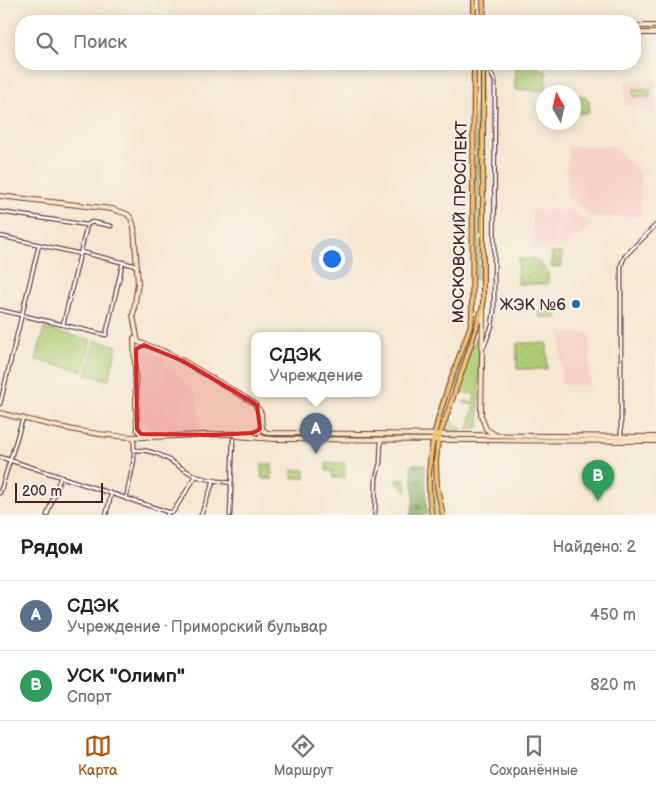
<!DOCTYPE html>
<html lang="ru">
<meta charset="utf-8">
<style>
:root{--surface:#fff;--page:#f6f6f6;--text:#202124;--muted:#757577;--line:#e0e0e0;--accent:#b45309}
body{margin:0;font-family:"Balsamiq Sans",sans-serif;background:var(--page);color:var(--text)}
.compass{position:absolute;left:536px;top:85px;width:45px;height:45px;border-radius:50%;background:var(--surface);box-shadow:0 2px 12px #0003;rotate:352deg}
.scale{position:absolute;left:15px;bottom:12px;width:88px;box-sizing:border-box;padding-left:5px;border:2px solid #4a1f2b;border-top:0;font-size:14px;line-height:18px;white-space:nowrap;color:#4a1f2b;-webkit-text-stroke:4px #f7f3e8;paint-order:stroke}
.you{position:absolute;left:331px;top:258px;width:18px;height:18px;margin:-12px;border:4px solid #fff;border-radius:50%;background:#1a73e8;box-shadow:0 0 0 8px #1a73e833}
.badge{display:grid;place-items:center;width:32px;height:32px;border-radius:50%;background:var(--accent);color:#fff;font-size:16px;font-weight:700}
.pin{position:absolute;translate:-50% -41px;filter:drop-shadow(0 1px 2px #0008)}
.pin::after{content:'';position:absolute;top:26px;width:18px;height:15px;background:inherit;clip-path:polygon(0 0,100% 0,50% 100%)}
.popup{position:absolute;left:251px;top:332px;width:130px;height:65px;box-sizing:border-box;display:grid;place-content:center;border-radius:10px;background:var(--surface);filter:drop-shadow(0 1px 4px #0005);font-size:16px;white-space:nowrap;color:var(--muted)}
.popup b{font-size:19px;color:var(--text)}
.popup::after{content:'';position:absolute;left:50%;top:100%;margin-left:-10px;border:10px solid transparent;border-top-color:var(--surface)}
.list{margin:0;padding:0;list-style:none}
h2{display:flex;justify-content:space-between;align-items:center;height:65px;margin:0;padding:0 20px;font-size:21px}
h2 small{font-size:16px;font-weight:400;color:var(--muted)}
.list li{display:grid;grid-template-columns:32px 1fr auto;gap:15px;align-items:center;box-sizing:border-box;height:70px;padding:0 20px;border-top:1px solid var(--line)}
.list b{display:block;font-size:19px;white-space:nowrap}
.list p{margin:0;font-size:16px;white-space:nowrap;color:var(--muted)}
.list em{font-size:16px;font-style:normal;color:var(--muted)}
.icon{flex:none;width:28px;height:28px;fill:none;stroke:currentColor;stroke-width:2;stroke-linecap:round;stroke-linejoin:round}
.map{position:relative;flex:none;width:656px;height:515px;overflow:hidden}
.search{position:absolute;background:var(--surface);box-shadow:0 2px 12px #0003;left:15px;right:15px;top:15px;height:55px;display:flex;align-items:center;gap:12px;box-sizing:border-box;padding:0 18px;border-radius:20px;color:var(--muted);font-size:19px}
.sheet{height:205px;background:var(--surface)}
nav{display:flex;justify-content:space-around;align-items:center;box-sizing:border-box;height:70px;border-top:1px solid var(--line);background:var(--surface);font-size:14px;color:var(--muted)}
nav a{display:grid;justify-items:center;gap:2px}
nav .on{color:var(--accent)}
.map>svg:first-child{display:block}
</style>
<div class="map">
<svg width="656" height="515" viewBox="0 0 656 515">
<defs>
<pattern id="forest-firs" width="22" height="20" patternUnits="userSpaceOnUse" patternTransform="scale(1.25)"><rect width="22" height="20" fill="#8ab166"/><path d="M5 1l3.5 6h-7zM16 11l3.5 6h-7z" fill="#738f54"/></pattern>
<pattern id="park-dots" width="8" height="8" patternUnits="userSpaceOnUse" patternTransform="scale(1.25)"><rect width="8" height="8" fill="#aece75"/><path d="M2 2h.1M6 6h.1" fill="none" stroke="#97b065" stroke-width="1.8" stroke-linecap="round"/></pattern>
</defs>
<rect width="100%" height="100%" fill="#f7f3e8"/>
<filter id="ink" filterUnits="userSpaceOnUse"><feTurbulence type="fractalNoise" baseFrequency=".02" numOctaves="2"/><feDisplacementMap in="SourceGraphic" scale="10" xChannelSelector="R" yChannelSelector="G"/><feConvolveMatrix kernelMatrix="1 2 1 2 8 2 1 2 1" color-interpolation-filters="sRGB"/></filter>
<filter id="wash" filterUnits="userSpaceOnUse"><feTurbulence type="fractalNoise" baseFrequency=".0096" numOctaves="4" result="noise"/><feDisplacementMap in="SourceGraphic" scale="20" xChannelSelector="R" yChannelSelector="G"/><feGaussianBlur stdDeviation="1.12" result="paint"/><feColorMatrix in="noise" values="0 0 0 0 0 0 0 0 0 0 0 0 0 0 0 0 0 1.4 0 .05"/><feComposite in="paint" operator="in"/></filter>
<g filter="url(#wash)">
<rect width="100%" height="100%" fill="#f5e7d2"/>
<path fill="#f7d0cb" d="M656 80V118L643 106H625V81Z
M568 146H612L640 173 641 217H592L574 201V198H567Z
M532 210H573L591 226 565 249H533Z
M561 333H590V385H561Z
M137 350 165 357 164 364 175 371 198 397 199 430H151L140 418 141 402H138Z"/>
<path fill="#aece75" stroke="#7c7650" d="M476 64H480V117H476Z
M634 89H650V97H634Z
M480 118 479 280H475L476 119Z
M552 253H562V267H551Z
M540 309H556L557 316 555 318 540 317 538 311Z
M475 323 465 357 437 433 439 421 472 326Z
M44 329 91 340 83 371 36 360Z
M475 338H478L479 340V426L467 431 475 405 464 403V401L473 403 475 394 460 393 456 390Z
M95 340 117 346 109 380 86 375Z
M450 410C453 428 451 420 463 431H452V433H446L444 431Z
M288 435H379L380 436 288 437Z
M432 452H435V489L440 515H434L431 495Z
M292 470H305V478H292Z"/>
<path fill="url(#forest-firs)" stroke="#6a6848" d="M413 464H424L425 465 427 515H410C416 500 413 483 411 467Z"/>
<path fill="url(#park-dots)" stroke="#7c7650" d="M515 65H539V70H546V91L515 90Z
M574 96H584L589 100V113H574Z
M518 259H536L548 272V284H518Z
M517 343H547V369H517Z
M326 463H345V478H333L332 471H326Z
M262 464H272V479H262Z
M406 479 407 490 406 491 396 482V480Z"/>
</g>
<g filter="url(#ink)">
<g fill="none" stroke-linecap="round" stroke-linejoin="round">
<g stroke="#643d44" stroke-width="5">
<path id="minor" d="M0 212 87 225 92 222 111 226
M0 236 81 254
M81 252 137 266
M0 310 106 335 123 262
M63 325 87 225
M484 346 492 326 494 311 495 81 486 64
M0 404 39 245
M621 437V265L625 256 656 225
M134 450C162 449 174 466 196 476 207 480 220 481 231 483
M0 457 168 512
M0 493 23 418
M126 499 134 460V437
M47 515 60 479
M106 515 111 495
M167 515 168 512H173L196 476
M201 515 214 480
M230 515 233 439
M375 515 376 478 380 463 381 440"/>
</g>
<g stroke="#643d44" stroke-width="6">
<path id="secondary" d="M484 21H508
M635 26H656
M635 33H656
M0 196 112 209 127 214 131 218 134 227 138 283 133 316
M483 309 481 415 486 429 494 434
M133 315 138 342 163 351 183 361 254 403 261 413 262 429 267 433 656 437
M134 338 137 429 141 434 150 437 253 433 259 431 262 427
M0 413C47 424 97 438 145 437
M237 436 274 439 656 441"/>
</g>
<g stroke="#643d44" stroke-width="6">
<path id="primary" d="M474 0V21
M483 0 484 21
M432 515C419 448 449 388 470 327L472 318 474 64
M443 515 437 487 436 461 438 440 465 363 483 306V64"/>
</g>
<use href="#minor" stroke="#fff" stroke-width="2.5"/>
<use href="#secondary" stroke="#fbe6c3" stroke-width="4"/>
<use href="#primary" stroke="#f4c16a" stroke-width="4"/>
</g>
</g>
<path fill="#d62828" fill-opacity="0.2" stroke="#d62828" stroke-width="4" stroke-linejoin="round" d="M144 345 183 361 257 405 260 429 253 433 215 435 141 434 137 429 136 349Z"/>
<circle fill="#1f6fb2" stroke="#f7f3e8" stroke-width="2" cx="576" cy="304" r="5"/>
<g text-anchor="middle" stroke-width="4.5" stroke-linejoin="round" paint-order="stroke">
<g font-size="16" fill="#4a1f2b" stroke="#f7f3e8">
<text transform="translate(459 222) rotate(-89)" y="6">МОСКОВСКИЙ ПРОСПЕКТ</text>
</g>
<g font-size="16" fill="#4a1f2b" stroke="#f7f3e8" text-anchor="end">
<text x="566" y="310">ЖЭК №6</text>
</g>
</g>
</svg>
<svg class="compass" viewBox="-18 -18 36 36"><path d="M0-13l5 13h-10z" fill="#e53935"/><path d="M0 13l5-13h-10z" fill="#757577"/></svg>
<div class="scale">200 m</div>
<div class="you"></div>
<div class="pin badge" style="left:316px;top:454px;background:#5c6f8a">A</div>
<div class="popup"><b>СДЭК</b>Учреждение</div>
<div class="pin badge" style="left:598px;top:501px;background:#2e9e5b">B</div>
<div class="search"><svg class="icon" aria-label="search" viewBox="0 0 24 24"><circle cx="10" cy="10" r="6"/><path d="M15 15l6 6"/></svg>Поиск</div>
</div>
<section class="sheet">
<h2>Рядом<small>Найдено: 2</small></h2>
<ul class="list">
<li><span class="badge" style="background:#5c6f8a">A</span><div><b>СДЭК</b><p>Учреждение · Приморский бульвар</p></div><em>450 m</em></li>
<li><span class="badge" style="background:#2e9e5b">B</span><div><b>УСК &quot;Олимп&quot;</b><p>Спорт</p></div><em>820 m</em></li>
</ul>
</section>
<nav>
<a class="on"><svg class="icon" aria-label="map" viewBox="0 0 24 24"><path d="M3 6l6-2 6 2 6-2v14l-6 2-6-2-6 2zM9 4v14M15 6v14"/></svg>Карта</a>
<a><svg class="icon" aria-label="directions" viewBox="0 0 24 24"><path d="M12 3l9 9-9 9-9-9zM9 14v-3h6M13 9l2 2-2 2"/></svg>Маршрут</a>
<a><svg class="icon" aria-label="saved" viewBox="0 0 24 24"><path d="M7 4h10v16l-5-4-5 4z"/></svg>Сохранённые</a>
</nav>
